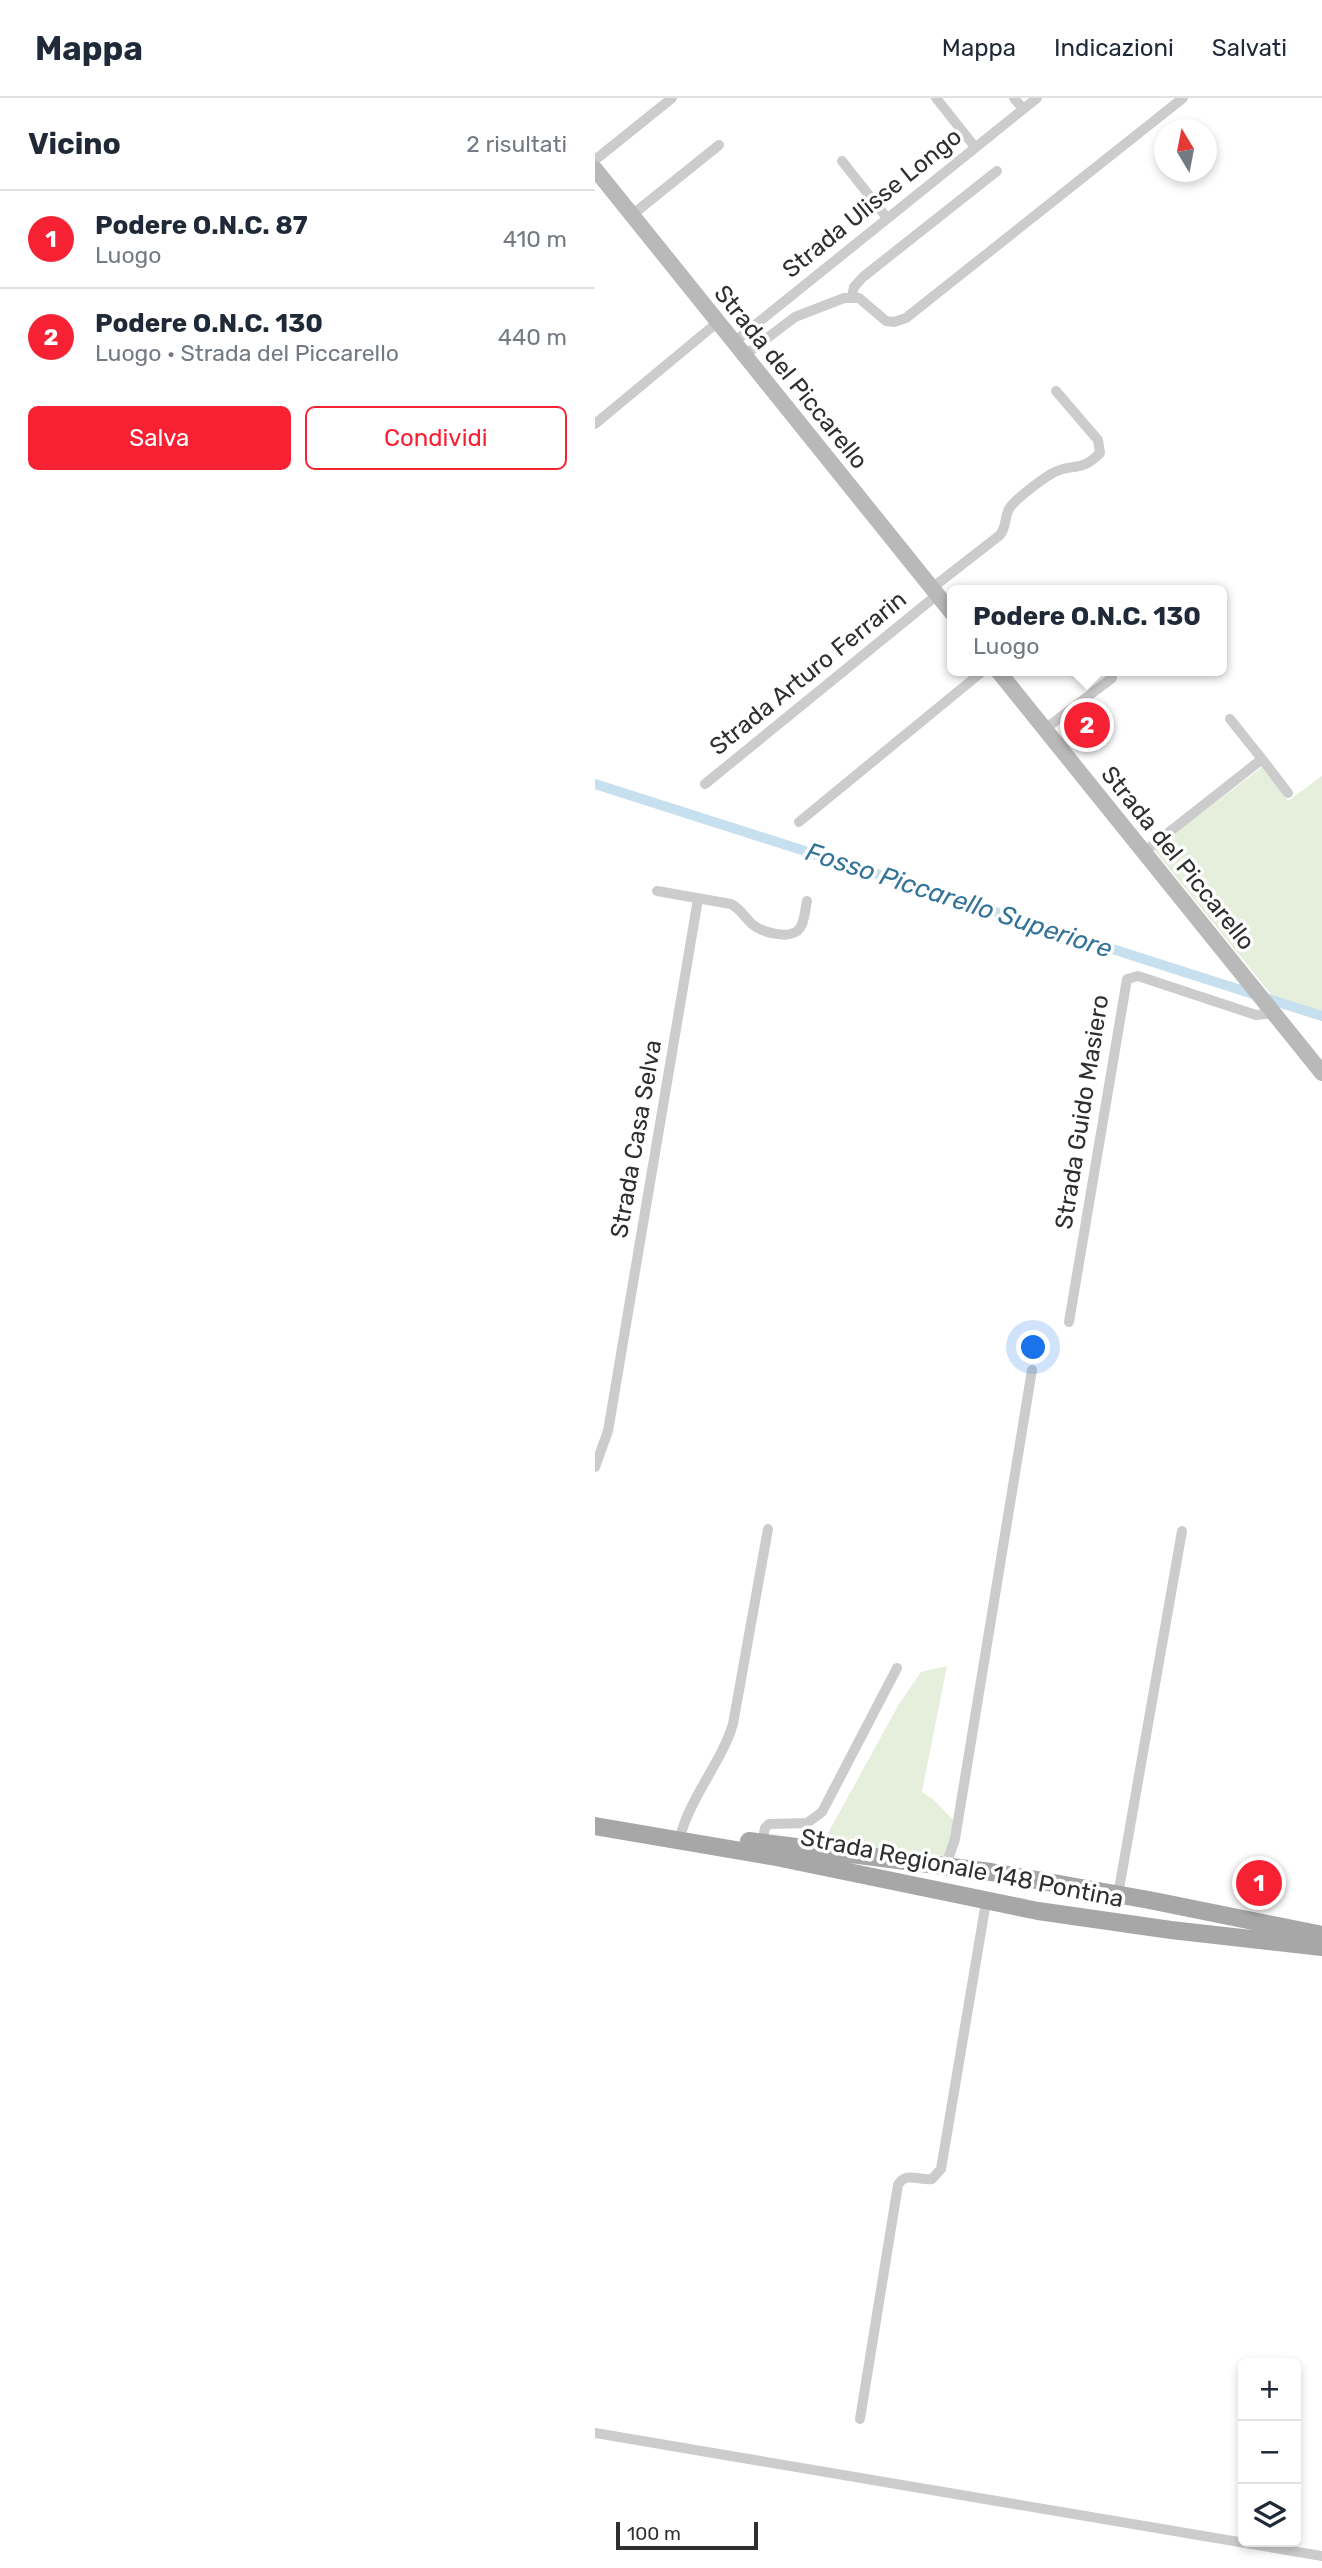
<!DOCTYPE html>
<html lang="it">
<meta charset="utf-8">
<style>
:root{--surface:#fff;--page:#f2f2f3;--text:#1f2937;--muted:#747a83;--line:#e0e1e3;--accent:#f62234}
body{margin:0;font-family:Rubik,sans-serif;background:var(--page);color:var(--text)}
.controls{position:absolute;right:21px;bottom:21px;display:grid;overflow:hidden;border-radius:10px;box-shadow:0 4px 10px #0003}
.controls button{width:63px;height:63px;display:grid;place-items:center;padding:0;border:0;border-bottom:2px solid var(--line);background:var(--surface);color:var(--text);font:35px sans-serif}
.compass{position:absolute;left:559px;top:21px;width:63px;height:63px;border-radius:50%;background:var(--surface);box-shadow:0 4px 10px #0003;rotate:350deg}
.scale{position:absolute;left:21px;bottom:18px;width:142px;box-sizing:border-box;padding-left:7px;border:4px solid #2f2f2f;border-top:0;font-size:19px;line-height:24px;white-space:nowrap;color:#2f2f2f;-webkit-text-stroke:5px #fff;paint-order:stroke}
.you{position:absolute;left:439px;top:1250px;width:24px;height:24px;margin:-18px;border:5px solid #fff;border-radius:50%;background:#1a73e8;box-shadow:0 0 0 10px #1a73e833}
.badge{display:grid;place-items:center;width:46px;height:46px;border-radius:50%;background:var(--accent);color:#fff;font-size:23px;font-weight:700}
.pin{position:absolute;translate:-50% -50%;border:4px solid #fff;box-shadow:0 2px 7px #0006}
.popup{position:absolute;left:352px;top:487px;width:280px;height:91px;box-sizing:border-box;display:grid;place-content:center;border-radius:10px;background:var(--surface);filter:drop-shadow(0 2px 5px #0005);font-size:23px;white-space:nowrap;color:var(--muted)}
.popup b{font-size:26px;color:var(--text)}
.popup::after{content:'';position:absolute;left:50%;top:100%;margin-left:-14px;border:14px solid transparent;border-top-color:var(--surface)}
.list{margin:0;padding:0;list-style:none}
h2{display:flex;justify-content:space-between;align-items:center;height:91px;margin:0;padding:0 28px;font-size:30px}
h2 small{font-size:23px;font-weight:400;color:var(--muted)}
.list li{display:grid;grid-template-columns:46px 1fr auto;gap:21px;align-items:center;box-sizing:border-box;height:98px;padding:0 28px;border-top:2px solid var(--line)}
.list b{display:block;font-size:26px;white-space:nowrap}
.list p{margin:0;font-size:23px;white-space:nowrap;color:var(--muted)}
.list em{font-size:23px;font-style:normal;color:var(--muted)}
.actions{display:flex;gap:14px;padding:21px 28px}
.actions a{flex:1;padding:16px 0;border:2px solid var(--accent);border-radius:10px;text-align:center;font-size:24px;color:var(--accent)}
.actions .main{background:var(--accent);color:#fff}
.icon{flex:none;width:38px;height:38px;fill:none;stroke:currentColor;stroke-width:2;stroke-linecap:round;stroke-linejoin:round}
.map{position:relative;flex:none;width:727px;height:2470px;overflow:hidden}
header{display:flex;align-items:center;gap:42px;box-sizing:border-box;height:98px;padding:0 35px;background:var(--surface);border-bottom:2px solid var(--line)}
header strong{font-size:33px}
nav{display:flex;gap:38px;margin-inline-start:auto;font-size:24px}
main{display:flex}
aside{flex:1;background:var(--surface)}
.map>svg:first-child{display:block}
</style>
<header>
<strong>Mappa</strong>
<nav><a>Mappa</a><a>Indicazioni</a><a>Salvati</a></nav>
</header>
<main>
<aside>
<h2>Vicino<small>2 risultati</small></h2>
<ul class="list">
<li><span class="badge">1</span><div><b>Podere O.N.C. 87</b><p>Luogo</p></div><em>410 m</em></li>
<li><span class="badge">2</span><div><b>Podere O.N.C. 130</b><p>Luogo · Strada del Piccarello</p></div><em>440 m</em></li>
</ul>
<div class="actions"><a class="main">Salva</a><a>Condividi</a></div>
</aside>
<div class="map">
<svg width="727" height="2470" viewBox="0 0 727 2470">
<rect width="100%" height="100%" fill="#fff"/>
<path fill="#e6eedc" d="M667 669 693 703 727 678V918L683 905 559 752Z
M352 1568 327 1694 339 1702 360 1724 350 1760 227 1746 304 1606 326 1574Z"/>
<g fill="none" stroke-linecap="round" stroke-linejoin="round">
<path stroke="#c6e0ef" stroke-width="10" d="M0 686 727 918"/>
<path stroke="#ccc" stroke-width="10" d="M341 0 380 49
M419 0 428 11
M0 62 77 0
M247 63 292 120
M37 117 124 47
M257 198 259 189 268 179 402 73
M139 244 442 0
M150 257 200 219 249 200H264L291 223 299 224 311 220 588 0
M0 326 123 224
M337 490 405 437C412 428 409 420 414 411 419 402 446 382 456 376 475 364 485 376 505 355L503 342 461 293
M635 621 667 661
M450 631 517 580
M110 686 342 497
M204 724 388 573
M549 754 667 661 693 695
M62 793 136 806C146 811 149 819 157 826 166 834 196 843 205 830 210 823 210 811 212 803
M474 1224 532 881 543 878 661 917 679 915
M0 1369 13 1333 103 801
M87 1732C99 1694 127 1663 138 1626L173 1431
M167 1745 170 1730 174 1726 212 1725 227 1714 302 1570
M351 1767 360 1741 437 1272
M523 1797 587 1433
M265 2321 303 2087C311 2073 324 2083 337 2081L346 2071 391 1804
M0 2335 727 2458"/>
<path stroke="#b9b9b9" stroke-width="16" d="M0 71 357 515
M403 573 727 975"/>
<path stroke="#a7a7a7" stroke-width="18" d="M0 1728 181 1759 443 1813 576 1832 727 1849
M154 1743 396 1774 554 1802 727 1837"/>
</g>
<g text-anchor="middle" stroke-width="7" stroke-linejoin="round" paint-order="stroke">
<g font-size="24" fill="#2f2f2f" stroke="#fff">
<text transform="translate(277 105) rotate(-39)" y="8">Strada Ulisse Longo</text>
<text transform="translate(196 279) rotate(51)" y="8">Strada del Piccarello</text>
<text transform="translate(213 575) rotate(-39)" y="8">Strada Arturo Ferrarin</text>
<text transform="translate(583 760) rotate(51)" y="8">Strada del Piccarello</text>
<text transform="translate(487 1014) rotate(-81)" y="8">Strada Guido Masiero</text>
<text transform="translate(41 1041) rotate(-80)" y="8">Strada Casa Selva</text>
<text transform="translate(367 1770) rotate(11)" y="8">Strada Regionale 148 Pontina</text>
</g>
<g font-size="26" font-style="italic" fill="#35749a" stroke="#fff">
<text transform="translate(364 802) rotate(18)" y="9">Fosso Piccarello Superiore</text>
</g>
</g>
</svg>
<div class="controls">
<button>+</button>
<button>−</button>
<button><svg class="icon" aria-label="layers" viewBox="0 0 24 24"><path d="M12 4l9 5-9 5-9-5zM3 14l9 5 9-5"/></svg></button>
</div>
<svg class="compass" viewBox="-18 -18 36 36"><path d="M0-13l5 13h-10z" fill="#e53935"/><path d="M0 13l5-13h-10z" fill="#747a83"/></svg>
<div class="scale">100 m</div>
<div class="you"></div>
<div class="pin badge" style="left:664px;top:1785px">1</div>
<div class="pin badge" style="left:492px;top:627px">2</div>
<div class="popup"><b>Podere O.N.C. 130</b>Luogo</div>
</div>
</main>
